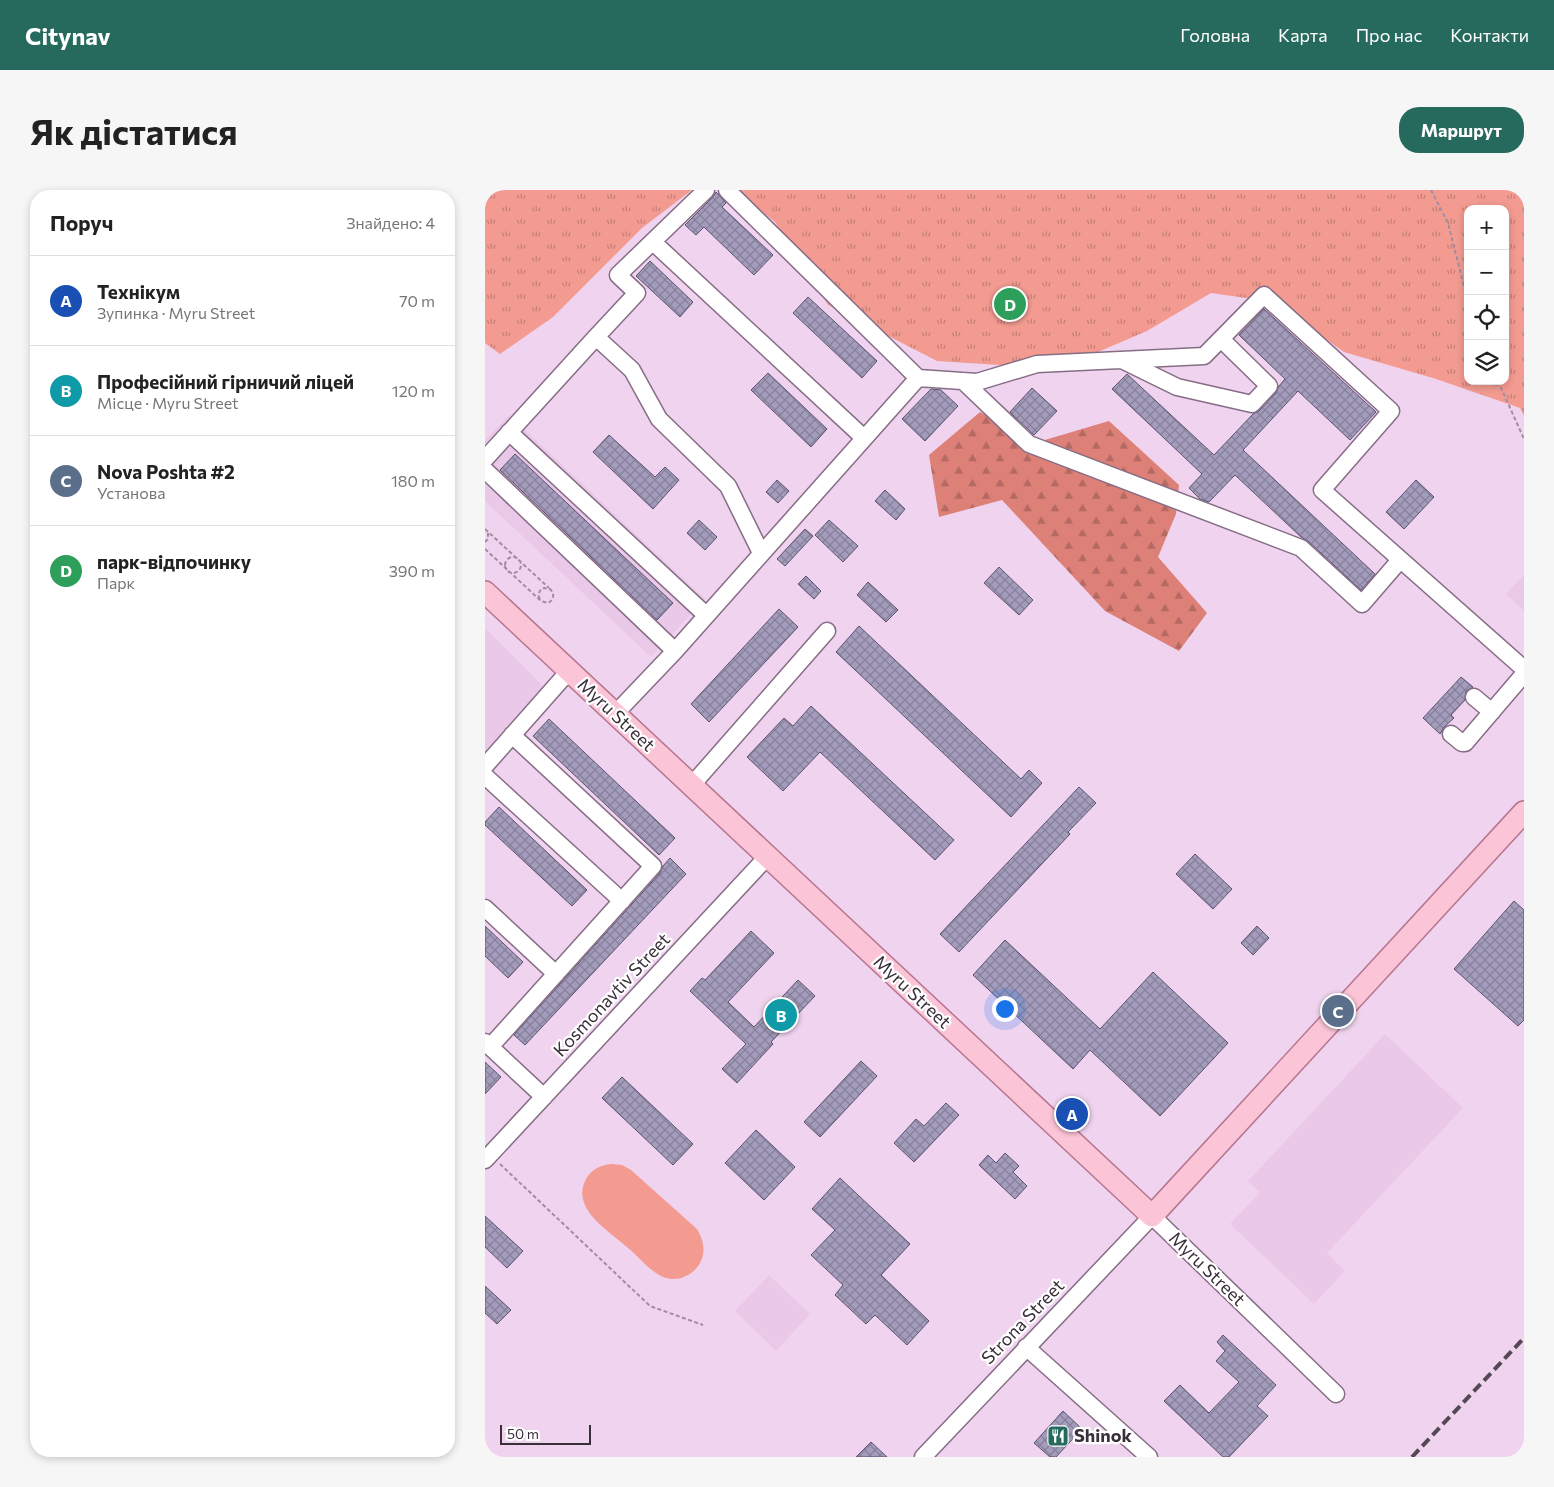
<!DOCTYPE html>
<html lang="uk">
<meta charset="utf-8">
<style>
:root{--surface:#fff;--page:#f6f6f6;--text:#222;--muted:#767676;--line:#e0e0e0;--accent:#256a5d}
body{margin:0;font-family:Commissioner,sans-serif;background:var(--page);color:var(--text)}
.controls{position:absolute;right:15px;top:15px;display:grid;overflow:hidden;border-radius:10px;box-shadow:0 2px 8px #0003}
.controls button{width:45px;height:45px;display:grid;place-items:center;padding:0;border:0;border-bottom:1px solid var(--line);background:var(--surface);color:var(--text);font:25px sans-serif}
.scale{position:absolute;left:15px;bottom:12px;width:91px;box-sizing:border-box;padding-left:5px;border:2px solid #392f39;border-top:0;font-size:14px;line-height:18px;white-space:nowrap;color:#392f39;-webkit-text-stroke:4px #fff;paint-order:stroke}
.you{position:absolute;left:519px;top:818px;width:18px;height:18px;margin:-12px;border:4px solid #fff;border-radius:50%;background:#1a73e8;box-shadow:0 0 0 8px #1a73e833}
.badge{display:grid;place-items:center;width:32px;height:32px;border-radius:50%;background:var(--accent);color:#fff;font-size:16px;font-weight:700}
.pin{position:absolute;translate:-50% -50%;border:2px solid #fff;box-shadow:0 1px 5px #0006}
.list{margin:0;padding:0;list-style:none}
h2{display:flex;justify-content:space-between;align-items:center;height:65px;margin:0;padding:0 20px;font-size:21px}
h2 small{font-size:16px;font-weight:400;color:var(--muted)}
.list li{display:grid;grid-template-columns:32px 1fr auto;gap:15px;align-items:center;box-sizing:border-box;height:90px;padding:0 20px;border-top:1px solid var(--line)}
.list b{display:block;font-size:19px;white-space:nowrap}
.list p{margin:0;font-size:16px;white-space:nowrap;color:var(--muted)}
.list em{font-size:16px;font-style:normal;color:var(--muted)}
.icon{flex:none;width:28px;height:28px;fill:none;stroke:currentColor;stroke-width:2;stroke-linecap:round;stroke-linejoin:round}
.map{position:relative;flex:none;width:1039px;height:1267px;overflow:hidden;border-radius:20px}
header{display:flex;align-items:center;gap:30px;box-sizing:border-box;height:70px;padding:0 25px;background:var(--accent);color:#fff}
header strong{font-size:24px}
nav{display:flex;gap:28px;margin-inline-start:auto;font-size:18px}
.intro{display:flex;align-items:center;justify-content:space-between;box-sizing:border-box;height:120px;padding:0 30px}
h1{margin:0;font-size:35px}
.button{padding:12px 22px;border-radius:20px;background:var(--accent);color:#fff;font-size:18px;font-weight:700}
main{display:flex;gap:30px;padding:0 30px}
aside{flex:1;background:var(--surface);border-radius:20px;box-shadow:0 2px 8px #0003}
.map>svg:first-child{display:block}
</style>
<header>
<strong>Citynav</strong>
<nav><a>Головна</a><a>Карта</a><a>Про нас</a><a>Контакти</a></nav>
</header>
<div class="intro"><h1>Як дістатися</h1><a class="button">Маршрут</a></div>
<main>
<aside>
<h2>Поруч<small>Знайдено: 4</small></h2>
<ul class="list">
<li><span class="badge" style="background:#1a4fb4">A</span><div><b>Технікум</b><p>Зупинка · Myru Street</p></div><em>70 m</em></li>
<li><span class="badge" style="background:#0f9aa8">B</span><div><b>Професійний гірничий ліцей</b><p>Місце · Myru Street</p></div><em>120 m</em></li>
<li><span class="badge" style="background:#5c6f8a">C</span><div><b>Nova Poshta #2</b><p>Установа</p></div><em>180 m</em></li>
<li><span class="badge" style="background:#2e9e5b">D</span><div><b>парк-відпочинку</b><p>Парк</p></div><em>390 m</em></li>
</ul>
</aside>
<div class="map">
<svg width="1039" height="1267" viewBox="0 0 1039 1267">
<defs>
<pattern id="forest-firs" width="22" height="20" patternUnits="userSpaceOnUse" patternTransform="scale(1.25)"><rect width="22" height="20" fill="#dd8077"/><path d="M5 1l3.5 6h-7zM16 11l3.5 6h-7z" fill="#b46963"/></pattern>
<pattern id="park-tufts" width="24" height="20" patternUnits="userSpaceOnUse" patternTransform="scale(1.25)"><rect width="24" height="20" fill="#f39b91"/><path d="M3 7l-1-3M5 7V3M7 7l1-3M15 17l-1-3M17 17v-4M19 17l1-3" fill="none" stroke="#c67f77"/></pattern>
<pattern id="building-cross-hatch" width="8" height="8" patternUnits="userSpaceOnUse" patternTransform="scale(1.25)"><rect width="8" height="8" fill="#a49cbc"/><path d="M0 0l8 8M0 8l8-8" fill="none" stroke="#87809a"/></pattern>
</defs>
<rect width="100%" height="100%" fill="#f0d4ef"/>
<path fill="#eac8e8" d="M24 225 220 409 166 467 0 311V250Z
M1039 385V421L1021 404Z
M0 438 58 496 0 561Z
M900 844 978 918 842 1063 860 1081 829 1114 745 1034 775 1002 763 991Z
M284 1085 325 1124 291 1161 250 1121Z"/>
<path fill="#f39b91" d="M126 974 137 975 146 980 212 1039C218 1049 221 1060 216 1071 210 1084 195 1092 181 1088 167 1084 154 1067 143 1058 124 1041 85 1019 101 989 106 980 115 975 126 974Z"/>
<path fill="url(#forest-firs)" d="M495 222 553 252 624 231 694 295 691 324 673 367 722 423 694 461 620 421 517 310 454 327 444 265Z"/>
<path fill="url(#park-tufts)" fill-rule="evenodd" d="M0 0H207L157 38 68 127 15 164 0 153Z
M250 0H1039V226L1035 218 951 189 859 162 789 112 726 103 662 141 573 179 452 171 343 115 290 32ZM983 19H1020V191H983Z"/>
<path fill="url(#building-cross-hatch)" stroke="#5b5370" d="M231 2 241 13 237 17 288 65 269 85 219 37 211 45 200 35 228 7Z
M165 71 208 112 195 127 151 86Z
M323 107 392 171 377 188 308 123Z
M779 119 891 222 865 250 813 201 758 260 890 384 876 400 823 351 816 347 750 285 724 312 715 309 704 298 717 284 627 199 642 184 729 265 768 224 774 221 791 203 794 196 800 189 754 145Z
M283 183 342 239 326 257 266 200Z
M547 198 572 221 549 245 525 222Z
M446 199 456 200 473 216 440 251 417 229Z
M124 245 170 287 180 277 194 290 168 319 108 262Z
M30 264 188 413 172 430 15 280Z
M292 290 304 301 293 313 281 302Z
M931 290 949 307 919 339 901 322Z
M400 300 420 319 411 330 390 311Z
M214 330 232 347 220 360 202 343Z
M344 330 373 356 358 372 330 345Z
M320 339 328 346 300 376 292 369Z
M514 377 548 410 534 425 499 393Z
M321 386 336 401 329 409 313 394Z
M383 392 413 420 401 432 372 405Z
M294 419 313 437 224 532 206 514Z
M374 436 536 589 544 580 557 593 526 627 351 462Z
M976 487 988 497 981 501 980 510 966 525 969 528 959 537 955 544 938 528Z
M326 516 469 650 450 670 335 562 298 601 262 567 299 528 308 536Z
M64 529 190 648 174 665 48 546Z
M594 597 611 613 583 642 585 644 474 762 455 744Z
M14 617 102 700 87 716 0 635V632Z
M710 664 747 699 728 719 691 684Z
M185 668 201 684 40 855 29 845 175 683 178 676Z
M1029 711 1039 720V830L1033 836 969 779Z
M0 736 38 772 23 788 0 766Z
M772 736 784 748 768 765 756 753Z
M266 741 289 763 243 812 269 837 313 790 330 806 286 852 288 854 252 893 237 879 261 854 205 801 217 788 220 790Z
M520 750 615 839 668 782 743 853 675 926 605 860 588 879 488 785Z
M376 871 392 886 335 947 319 932Z
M0 872 16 887 0 904Z
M137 887 208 954 188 975 117 908Z
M461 913 474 925 429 972 409 953 431 929 439 936Z
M271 940 310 977 279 1010 240 973Z
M520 963 534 976 528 982 542 996 530 1009 494 975 503 965 511 973Z
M355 988 425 1054 396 1085 444 1131 422 1155 390 1125 381 1134 350 1105 358 1095 326 1065 350 1040 327 1019Z
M0 1026 38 1061 22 1078 0 1057Z
M0 1096 26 1120 12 1134 0 1123Z
M738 1145 791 1195 772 1216 783 1226 744 1267H738L679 1211 695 1195 724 1223 754 1192 731 1171 740 1161 732 1152Z
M578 1221 597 1239 571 1267H565L549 1253Z
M386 1252 402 1267H371Z"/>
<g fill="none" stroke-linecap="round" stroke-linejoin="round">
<g stroke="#866d85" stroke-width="19">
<path id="minor" d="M242 0 433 188 492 192 552 174 719 166 779 105 906 221 837 300 1039 479
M168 52 379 248
M111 147 152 103 133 85 221 0
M639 171 692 197 767 214 784 196 736 149
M478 191 544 254 816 358 877 414 915 370
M24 242 221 425
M0 269 111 147 147 180 174 229 243 296 276 363
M0 280 190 461
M989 507 1007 522
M130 524 190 461 433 188
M966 544 977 553H980L1039 484
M0 576 84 481
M0 586 137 711
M206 596 342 441
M0 718 71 784
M0 852 59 907
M5 857 168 676 27 545
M0 970 282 667
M541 1157 664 1267
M438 1267 667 1026 851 1204"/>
</g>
<g stroke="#b6768f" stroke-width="24">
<path id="major" d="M0 402 667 1026 1039 622"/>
</g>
<path stroke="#a18da0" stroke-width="2" stroke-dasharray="4 2.5" stroke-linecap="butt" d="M946 0 963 33 983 112
M1013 191 1039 249
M0 339 64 398
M0 352 3 349V343
M0 359 56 411 63 413C69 410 70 404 65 399L59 398 56 399 53 405 56 411
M20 375a8 8 0 1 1 16 0a8 8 0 1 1-16 0Z
M15 974 165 1116 218 1135"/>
<use href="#minor" stroke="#fff" stroke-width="16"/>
<use href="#major" stroke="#fbc4d7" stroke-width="21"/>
<path stroke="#544854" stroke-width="4" stroke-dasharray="10 5" stroke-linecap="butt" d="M927 1267 1039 1148"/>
</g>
<defs>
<g id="restaurant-square" transform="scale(1.125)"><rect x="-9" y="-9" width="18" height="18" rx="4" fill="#256a5d" stroke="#fff"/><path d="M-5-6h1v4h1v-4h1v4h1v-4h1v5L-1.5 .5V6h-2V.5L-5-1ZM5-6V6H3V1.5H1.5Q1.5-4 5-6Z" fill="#fff"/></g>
</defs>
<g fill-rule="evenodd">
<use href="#restaurant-square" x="573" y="1246"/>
</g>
<g text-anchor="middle" stroke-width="4.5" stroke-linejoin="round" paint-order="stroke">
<g font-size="18" fill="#392f39" stroke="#fff">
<text transform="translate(131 525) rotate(43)" y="6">Myru Street</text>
<text transform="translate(427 802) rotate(43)" y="6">Myru Street</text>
<text transform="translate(127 805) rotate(-47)" y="6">Kosmonavtiv Street</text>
<text transform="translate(722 1079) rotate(44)" y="6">Myru Street</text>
<text transform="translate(538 1132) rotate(-46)" y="6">Strona Street</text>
</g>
<g font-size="18" font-weight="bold" fill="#392f39" stroke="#fff" text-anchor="start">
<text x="589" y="1252">Shinok</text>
</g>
</g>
</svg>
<div class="controls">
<button>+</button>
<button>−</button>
<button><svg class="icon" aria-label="locate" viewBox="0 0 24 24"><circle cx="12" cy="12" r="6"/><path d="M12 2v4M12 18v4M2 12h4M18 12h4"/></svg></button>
<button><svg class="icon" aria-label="layers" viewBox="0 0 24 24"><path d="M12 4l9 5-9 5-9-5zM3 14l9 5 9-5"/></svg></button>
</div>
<div class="scale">50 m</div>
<div class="you"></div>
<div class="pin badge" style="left:587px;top:924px;background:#1a4fb4">A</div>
<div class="pin badge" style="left:296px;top:825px;background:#0f9aa8">B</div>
<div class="pin badge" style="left:853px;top:821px;background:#5c6f8a">C</div>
<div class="pin badge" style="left:525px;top:114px;background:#2e9e5b">D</div>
</div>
</main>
